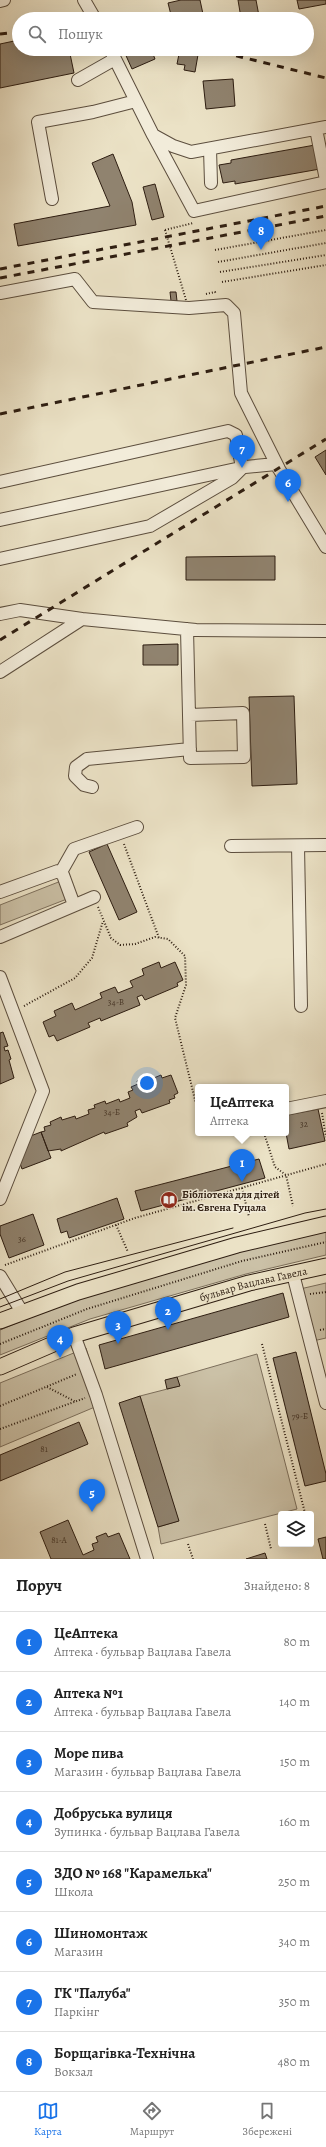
<!DOCTYPE html>
<html lang="uk">
<meta charset="utf-8">
<style>
:root{--surface:#fff;--page:#f6f6f6;--text:#222;--muted:#767676;--line:#e0e0e0;--accent:#1a73e8}
body{margin:0;font-family:Alegreya,serif;background:var(--page);color:var(--text)}
.controls{position:absolute;right:12px;bottom:12px;display:grid;overflow:hidden;border-radius:4px;box-shadow:0 4px 16px #0002}
.controls button{width:36px;height:36px;display:grid;place-items:center;padding:0;border:0;border-bottom:1px solid var(--line);background:var(--surface);color:var(--text);font:20px sans-serif}
.you{position:absolute;left:147px;top:1083px;width:14px;height:14px;margin:-10px;border:3px solid #fff;border-radius:50%;background:#1a73e8;box-shadow:0 0 0 6px #1a73e833}
.badge{display:grid;place-items:center;width:26px;height:26px;border-radius:50%;background:var(--accent);color:#fff;font-size:13px;font-weight:700}
.pin{position:absolute;translate:-50% -33px;filter:drop-shadow(0 1px 2px #0008)}
.pin::after{content:'';position:absolute;top:21px;width:14px;height:12px;background:inherit;clip-path:polygon(0 0,100% 0,50% 100%)}
.popup{position:absolute;left:195px;top:1084px;width:94px;height:52px;box-sizing:border-box;display:grid;place-content:center;border-radius:4px;background:var(--surface);filter:drop-shadow(0 1px 3px #0005);font-size:13px;white-space:nowrap;color:var(--muted)}
.popup b{font-size:15px;color:var(--text)}
.popup::after{content:'';position:absolute;left:50%;top:100%;margin-left:-8px;border:8px solid transparent;border-top-color:var(--surface)}
.list{margin:0;padding:0;list-style:none}
h2{display:flex;justify-content:space-between;align-items:center;height:52px;margin:0;padding:0 16px;font-size:17px}
h2 small{font-size:13px;font-weight:400;color:var(--muted)}
.list li{display:grid;grid-template-columns:26px 1fr auto;gap:12px;align-items:center;box-sizing:border-box;height:60px;padding:0 16px;border-top:1px solid var(--line)}
.list b{display:block;font-size:15px;white-space:nowrap}
.list p{margin:0;font-size:13px;white-space:nowrap;color:var(--muted)}
.list em{font-size:13px;font-style:normal;color:var(--muted)}
.icon{flex:none;width:22px;height:22px;fill:none;stroke:currentColor;stroke-width:2;stroke-linecap:round;stroke-linejoin:round}
.map{position:relative;flex:none;width:326px;height:1559px;overflow:hidden}
.search{position:absolute;background:var(--surface);box-shadow:0 4px 16px #0002;left:12px;right:12px;top:12px;height:44px;display:flex;align-items:center;gap:10px;box-sizing:border-box;padding:0 14px;border-radius:22px;color:var(--muted);font-size:15px}
.sheet{height:532px;background:var(--surface)}
nav{display:flex;justify-content:space-around;align-items:center;box-sizing:border-box;height:56px;border-top:1px solid var(--line);background:var(--surface);font-size:11px;color:var(--muted)}
nav a{display:grid;justify-items:center;gap:2px}
nav .on{color:var(--accent)}
.map>svg:first-child{display:block}
</style>
<div class="map">
<svg width="326" height="1559" viewBox="0 0 326 1559">
<rect width="100%" height="100%" fill="#ebe2c6"/>
<filter id="stains"><feTurbulence type="fractalNoise" baseFrequency=".005" numOctaves="4"/><feColorMatrix values="0 0 0 0 .2 0 0 0 0 .09 0 0 0 0 .02 0 0 0 .5 -.17"/></filter>
<radialGradient id="worn" r=".72"><stop offset=".6" stop-color="#630" stop-opacity="0"/><stop offset="1" stop-color="#630" stop-opacity=".3"/></radialGradient>
<path fill="#cbc1a7" stroke="#7c6f5c" d="M61 881 67 899 0 925V905Z
M326 1227V1255L246 1274 90 1319 0 1355V1330L79 1297Z
M326 1283V1338L313 1341 300 1289Z
M86 1348 102 1404 0 1447V1383Z
M257 1354 297 1509 161 1544 158 1527 178 1521 140 1396 179 1386 177 1377Z"/>
<path fill="#90836f" stroke="#2d1d11" d="M181 0H200L203 14 183 19H172L168 3Z
M238 0H256L259 16 241 18Z
M297 0H326V4L299 9Z
M19 40V49H69L74 73 0 88V44Z
M123 49H151L155 59 132 69Z
M180 49H199L195 72 184 70 185 65 177 64Z
M233 79 235 106 206 109 203 81Z
M315 145 320 169 235 184V181L223 183 219 165 231 163V160Z
M113 154 132 202 136 225 18 246 14 224 110 206 92 163Z
M155 184 164 217 152 220 143 187Z
M170 292H176L177 301H171Z
M326 450V475L315 457Z
M275 556V580H186V557Z
M178 644V665H143V645Z
M294 696 297 784 252 786 249 697Z
M107 844 137 912 119 920 89 852Z
M159 962 161 968 175 962 183 980 177 983 178 986 145 1000 142 995 137 997 140 1005 101 1021 100 1018 88 1023 90 1027 57 1041 54 1035 49 1037 43 1022 56 1016 54 1011 72 1003 75 1010 102 998 100 993 115 987 118 993 133 987 130 981 144 975 142 969Z
M3 1032 8 1046 4 1047 5 1051 8 1050 11 1059 9 1060 14 1078 0 1084V1033Z
M161 1075 162 1078 171 1075 178 1093 174 1095 175 1098 169 1100 170 1103 142 1113 140 1109 135 1111 137 1117 127 1123 128 1126 105 1134 104 1132 61 1151V1149L48 1151 41 1132 45 1131 44 1127 51 1125 50 1122 61 1117 62 1120 75 1116 76 1119 89 1114 88 1110 95 1108 94 1105 105 1101 106 1104 119 1099 120 1102 130 1098 128 1092 133 1090 131 1087 138 1084 137 1081 148 1076 149 1080Z
M318 1109 325 1141 289 1149 286 1133V1115Z
M41 1132 51 1158 22 1169 18 1158 28 1137Z
M259 1159 265 1178 141 1211 135 1191Z
M117 1198 124 1219 69 1238 67 1231 61 1233 57 1219Z
M33 1214 44 1245 9 1258 0 1234V1226Z
M283 1293 289 1317 105 1369 99 1345Z
M296 1352 326 1474V1481L305 1486 273 1358Z
M177 1377 180 1386 167 1389 165 1380Z
M140 1396 179 1521 158 1527 119 1403Z
M79 1422 88 1444 0 1481V1455Z
M68 1520 83 1555 94 1550 92 1544 98 1542 96 1537 106 1533 108 1537 119 1533 130 1559H51L40 1532Z
M326 1537V1559H323L318 1539Z
M265 1553 267 1559H246Z"/>
<g fill="none" stroke-linecap="round" stroke-linejoin="round">
<g stroke="#5c4e3e" stroke-width="14">
<path id="minor" d="M84 0 95 19
M0 1 4 0
M110 49 153 135 194 211 326 182
M78 80 115 59
M316 129 326 180
M153 135 173 146 191 152 326 127
M210 149 211 183
M52 199 38 122 93 112 136 101
M0 293 75 279 93 302 189 308 226 305 234 313 241 393 279 469 326 547
M0 482 228 431 236 435 242 468 232 478 150 526 0 559
M0 520 245 467 276 464
M0 614 20 610 82 619
M187 629 190 758 244 757 243 713 190 715
M0 672 82 619 196 630 326 631
M92 787 84 785 75 776 76 767 87 759 190 749
M231 846 326 845
M298 846 301 1006
M61 872 74 849 137 827
M0 892 58 871 63 875 74 905
M0 937 94 897
M0 977 43 1091 0 1199
M286 1109 326 1101
M293 1274 326 1403
M0 1276 22 1312
M74 1335 96 1395 147 1559"/>
</g>
<g stroke="#2d1d11" stroke-width="17">
<g id="major">
<path d="M0 1321 78 1292 237 1245 326 1224"/>
<path id="s1" d="M0 1367 74 1335 249 1283 326 1266"/>
</g>
</g>
<path stroke="#2d1d11" stroke-width="2" stroke-dasharray="1 2" stroke-linecap="butt" d="M165 230 193 223
M215 250 326 230
M218 262 326 243
M220 272 326 255
M222 282 326 265
M206 294 215 292 216 294
M124 844 159 938
M98 907 111 938 120 945 135 944 155 937 168 939 185 956 186 985 175 1018 198 1112
M24 1006 75 978 92 958 103 921
M322 1113 326 1137
M264 1133 275 1167 286 1175 293 1206
M242 1188 249 1217
M116 1225 128 1252
M5 1265 135 1218 326 1164
M310 1294 326 1292
M320 1330 326 1329
M0 1344 87 1309 242 1261 326 1242
M262 1344 305 1513
M47 1387 76 1402
M0 1406 77 1374
M0 1429 85 1398
M265 1524 271 1549
M188 1544 193 1559"/>
<use href="#minor" stroke="#f2ecda" stroke-width="12"/>
<use href="#major" stroke="#ebe2c6" stroke-width="15"/>
<path stroke="#2d1d11" stroke-width="1" d="M0 1299 65 1272 233 1228
M0 1307 68 1281 305 1213 326 1209"/>
<path stroke="#2d1d11" stroke-width="3" stroke-dasharray="7 7" stroke-linecap="butt" d="M155 19 172 17
M0 34 19 32
M209 49 326 78
M0 269 326 206
M0 278 326 216
M0 414 326 347
M0 640 326 439"/>
<path stroke="#2d1d11" stroke-width="2" stroke-dasharray="1 2" stroke-linecap="butt" d="M165 230 186 300"/>
</g>
<defs>
<g id="library-disc" transform="scale(0.9)"><circle r="9.5" fill="#8f2418" stroke="#f2ecda"/><path d="M-6-4Q-3-5.5-.7-3.5V5Q-3 3-6 4ZM6-4Q3-5.5 .7-3.5V5Q3 3 6 4Z" fill="#fff"/></g>
</defs>
<g fill-rule="evenodd">
<use href="#library-disc" x="169" y="1200"/>
</g>
<g text-anchor="middle" stroke-width="3" stroke-linejoin="round" paint-order="stroke">
<g font-size="9" fill="#463628">
<text x="116" y="1005">34-В</text>
<text x="112" y="1115">34-Б</text>
<text x="304" y="1127">32</text>
<text x="22" y="1242">36</text>
<text x="300" y="1419">79-Б</text>
<text x="44" y="1452">81</text>
<text x="59" y="1543">81-А</text>
</g>
<g font-size="11" font-weight="bold" fill="#2d1d11" stroke="#f2ecda" text-anchor="start">
<text x="182" y="1198">Бібліотека для дітей<tspan x="182" dy="13">ім. Євгена Гуцала</tspan></text>
</g>
<g font-size="11" fill="#2d1d11" stroke="#f2ecda">
<text dy="4" stroke="none"><textPath href="#s1" startOffset="267">бульвар Вацлава Гавела</textPath></text>
</g>
</g>
<rect width="100%" height="100%" filter="url(#stains)"/>
<rect width="100%" height="100%" fill="url(#worn)"/>
</svg>
<div class="controls">
<button><svg class="icon" aria-label="layers" viewBox="0 0 24 24"><path d="M12 4l9 5-9 5-9-5zM3 14l9 5 9-5"/></svg></button>
</div>
<div class="you"></div>
<div class="pin badge" style="left:242px;top:1182px">1</div>
<div class="popup"><b>ЦеАптека</b>Аптека</div>
<div class="pin badge" style="left:168px;top:1330px">2</div>
<div class="pin badge" style="left:118px;top:1344px">3</div>
<div class="pin badge" style="left:60px;top:1358px">4</div>
<div class="pin badge" style="left:92px;top:1512px">5</div>
<div class="pin badge" style="left:288px;top:502px">6</div>
<div class="pin badge" style="left:242px;top:468px">7</div>
<div class="pin badge" style="left:261px;top:250px">8</div>
<div class="search"><svg class="icon" aria-label="search" viewBox="0 0 24 24"><circle cx="10" cy="10" r="6"/><path d="M15 15l6 6"/></svg>Пошук</div>
</div>
<section class="sheet">
<h2>Поруч<small>Знайдено: 8</small></h2>
<ul class="list">
<li><span class="badge">1</span><div><b>ЦеАптека</b><p>Аптека · бульвар Вацлава Гавела</p></div><em>80 m</em></li>
<li><span class="badge">2</span><div><b>Аптека №1</b><p>Аптека · бульвар Вацлава Гавела</p></div><em>140 m</em></li>
<li><span class="badge">3</span><div><b>Море пива</b><p>Магазин · бульвар Вацлава Гавела</p></div><em>150 m</em></li>
<li><span class="badge">4</span><div><b>Добруська вулиця</b><p>Зупинка · бульвар Вацлава Гавела</p></div><em>160 m</em></li>
<li><span class="badge">5</span><div><b>ЗДО № 168 &quot;Карамелька&quot;</b><p>Школа</p></div><em>250 m</em></li>
<li><span class="badge">6</span><div><b>Шиномонтаж</b><p>Магазин</p></div><em>340 m</em></li>
<li><span class="badge">7</span><div><b>ГК &quot;Палуба&quot;</b><p>Паркінг</p></div><em>350 m</em></li>
<li><span class="badge">8</span><div><b>Борщагівка-Технічна</b><p>Вокзал</p></div><em>480 m</em></li>
</ul>
</section>
<nav>
<a class="on"><svg class="icon" aria-label="map" viewBox="0 0 24 24"><path d="M3 6l6-2 6 2 6-2v14l-6 2-6-2-6 2zM9 4v14M15 6v14"/></svg>Карта</a>
<a><svg class="icon" aria-label="directions" viewBox="0 0 24 24"><path d="M12 3l9 9-9 9-9-9zM9 14v-3h6M13 9l2 2-2 2"/></svg>Маршрут</a>
<a><svg class="icon" aria-label="saved" viewBox="0 0 24 24"><path d="M7 4h10v16l-5-4-5 4z"/></svg>Збережені</a>
</nav>
